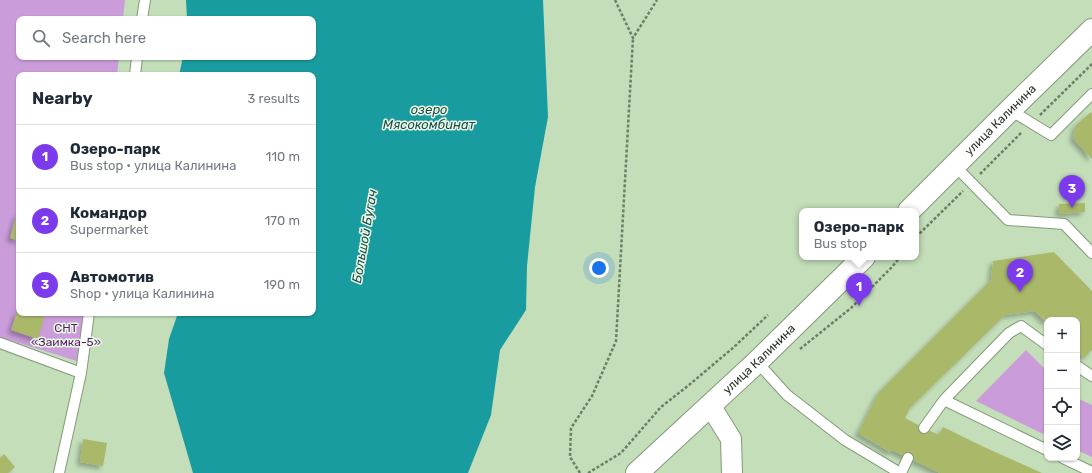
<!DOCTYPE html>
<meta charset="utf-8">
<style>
:root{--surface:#fff;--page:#f6f6f7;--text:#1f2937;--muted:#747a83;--line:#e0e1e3;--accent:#7c3aed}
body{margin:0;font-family:Rubik,sans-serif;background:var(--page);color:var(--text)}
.controls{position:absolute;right:12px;bottom:12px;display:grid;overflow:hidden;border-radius:8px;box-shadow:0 1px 3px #0004}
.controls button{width:36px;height:36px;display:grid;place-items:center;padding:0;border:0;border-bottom:1px solid var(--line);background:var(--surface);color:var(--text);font:20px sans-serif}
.you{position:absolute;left:599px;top:268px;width:14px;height:14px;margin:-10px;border:3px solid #fff;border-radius:50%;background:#1a73e8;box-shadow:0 0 0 6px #1a73e833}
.badge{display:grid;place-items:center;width:26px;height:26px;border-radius:50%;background:var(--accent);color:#fff;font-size:13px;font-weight:700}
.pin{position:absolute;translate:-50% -33px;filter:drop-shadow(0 1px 2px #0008)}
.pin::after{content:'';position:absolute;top:21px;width:14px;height:12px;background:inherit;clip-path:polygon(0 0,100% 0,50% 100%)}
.popup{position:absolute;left:799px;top:208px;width:120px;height:52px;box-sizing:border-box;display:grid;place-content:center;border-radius:8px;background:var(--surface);filter:drop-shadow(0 1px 3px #0005);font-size:13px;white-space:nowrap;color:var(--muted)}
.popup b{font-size:15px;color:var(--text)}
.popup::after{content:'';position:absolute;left:50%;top:100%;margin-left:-8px;border:8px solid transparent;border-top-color:var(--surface)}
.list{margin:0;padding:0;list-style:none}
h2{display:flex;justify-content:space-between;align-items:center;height:52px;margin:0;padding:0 16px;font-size:17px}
h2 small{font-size:13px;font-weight:400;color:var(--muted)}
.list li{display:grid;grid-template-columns:26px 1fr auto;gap:12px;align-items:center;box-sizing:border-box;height:64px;padding:0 16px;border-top:1px solid var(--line)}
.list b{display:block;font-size:15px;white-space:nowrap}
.list p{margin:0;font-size:13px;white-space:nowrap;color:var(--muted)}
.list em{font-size:13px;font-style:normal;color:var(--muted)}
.icon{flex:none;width:22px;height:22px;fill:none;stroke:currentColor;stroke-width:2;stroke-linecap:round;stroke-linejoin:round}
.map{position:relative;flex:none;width:1092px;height:473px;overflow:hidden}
.search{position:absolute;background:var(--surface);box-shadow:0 1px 3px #0004;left:16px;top:16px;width:300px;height:44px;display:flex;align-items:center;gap:10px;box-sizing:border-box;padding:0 14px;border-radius:8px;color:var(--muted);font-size:15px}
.panel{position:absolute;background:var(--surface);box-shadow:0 1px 3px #0004;left:16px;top:72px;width:300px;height:244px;border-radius:8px}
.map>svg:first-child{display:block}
</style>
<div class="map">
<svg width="1092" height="473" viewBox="0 0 1092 473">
<defs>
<filter id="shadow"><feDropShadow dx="-3.5" dy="3.5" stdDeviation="2" flood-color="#0004"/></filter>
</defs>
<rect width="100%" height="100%" fill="#c3deb9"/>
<path fill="#ca9dda" d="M0 0H125L123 19H19V57H119L117 75H19V313H92L86 364 0 337Z
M1026 350 1047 371V436L976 401Z
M1077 398 1092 405V457L1077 450Z"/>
<path fill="#199ca0" d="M186 0H543L548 117 535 187 527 266 526 310 500 350 491 415 468 473H193L164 373 169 339 178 313H313V75H179L183 57H313V19H187Z"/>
<path fill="#aab86b" filter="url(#shadow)" d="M1091 112 1092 114V159L1073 138 1076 125Z
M1085 203V212L1059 214V204Z
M17 213 19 214V241L10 238Z
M1054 252 1092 291V350L1084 358 1077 351V320H1047V323L1035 311 1005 315 910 408 905 418 924 428 939 435 943 427 984 447 1042 473H940L892 450 890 452 858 433 879 392 991 280 993 261Z
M19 306V313H42L45 314 38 339 11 330Z
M83 439 107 443 103 466 80 462Z
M4 454 15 467 8 473H0V458Z"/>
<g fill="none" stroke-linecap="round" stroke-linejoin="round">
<g stroke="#829b79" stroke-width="12">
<path id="service" d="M142 19 145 0
M135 75 137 57
M1010 110 1051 135 1092 94
M954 165 1008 220 1064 224 1092 253
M0 343 81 373
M757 362 787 395 845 440 900 473
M1077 366 1092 376
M944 400 1009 333 1021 326 1047 345
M924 428 944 400 1047 450
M1063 458 1092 472
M59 473 81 373 89 313
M901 473 908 458"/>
</g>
<g stroke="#829b79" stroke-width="22">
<path id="minor" d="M710 405 731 439 732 473"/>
</g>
<g stroke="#829b79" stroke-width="24">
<g id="secondary">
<path id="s1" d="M909 211 1010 110 1092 30"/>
<path id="s2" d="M637 473 757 362 864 257"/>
</g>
</g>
<path stroke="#6d7e66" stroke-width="2.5" stroke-dasharray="3 2" stroke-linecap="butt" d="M615 0 633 38 657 0
M1040 115 1092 64
M980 174 1022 132
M916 237 963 191
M800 349 851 308 892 267 900 257
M580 473 570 457 571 428 592 396 616 341 633 38
M588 473 621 453 661 407 689 385 734 347 768 315"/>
<use href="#service" stroke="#fff" stroke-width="10"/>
<use href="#minor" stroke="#fff" stroke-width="20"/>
<use href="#secondary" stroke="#fff" stroke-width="22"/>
</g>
<g text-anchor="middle" stroke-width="3" stroke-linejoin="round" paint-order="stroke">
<g font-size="12" fill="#263022" stroke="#ecfae7">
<text dy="4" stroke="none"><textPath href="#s1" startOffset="129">улица Калинина</textPath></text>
<text dy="4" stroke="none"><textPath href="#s2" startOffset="167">улица Калинина</textPath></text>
</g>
<g font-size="12" fill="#571d68" stroke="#ecfae7">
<text x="66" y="332">СНТ<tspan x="66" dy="14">«Заимка-5»</tspan></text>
</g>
<g font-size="13" font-style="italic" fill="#174a4b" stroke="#ecfae7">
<text x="429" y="114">озеро<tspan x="429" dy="15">Мясокомбинат</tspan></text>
<text transform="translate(364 236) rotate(-80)" y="5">Большой Бугач</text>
</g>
</g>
</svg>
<div class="controls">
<button>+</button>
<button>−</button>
<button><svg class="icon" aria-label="locate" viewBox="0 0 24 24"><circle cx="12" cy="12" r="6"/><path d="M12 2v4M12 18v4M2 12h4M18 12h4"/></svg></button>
<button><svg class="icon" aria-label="layers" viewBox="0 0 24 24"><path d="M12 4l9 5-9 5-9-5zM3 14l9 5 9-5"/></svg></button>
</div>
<div class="you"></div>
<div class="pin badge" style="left:859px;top:306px">1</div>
<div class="popup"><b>Озеро-парк</b>Bus stop</div>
<div class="pin badge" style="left:1020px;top:292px">2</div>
<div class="pin badge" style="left:1072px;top:208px">3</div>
<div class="search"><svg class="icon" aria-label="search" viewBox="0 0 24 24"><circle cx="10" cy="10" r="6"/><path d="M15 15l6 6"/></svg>Search here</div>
<section class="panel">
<h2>Nearby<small>3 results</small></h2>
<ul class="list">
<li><span class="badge">1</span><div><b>Озеро-парк</b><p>Bus stop · улица Калинина</p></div><em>110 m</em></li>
<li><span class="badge">2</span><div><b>Командор</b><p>Supermarket</p></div><em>170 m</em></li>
<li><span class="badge">3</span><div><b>Автомотив</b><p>Shop · улица Калинина</p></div><em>190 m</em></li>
</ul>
</section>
</div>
